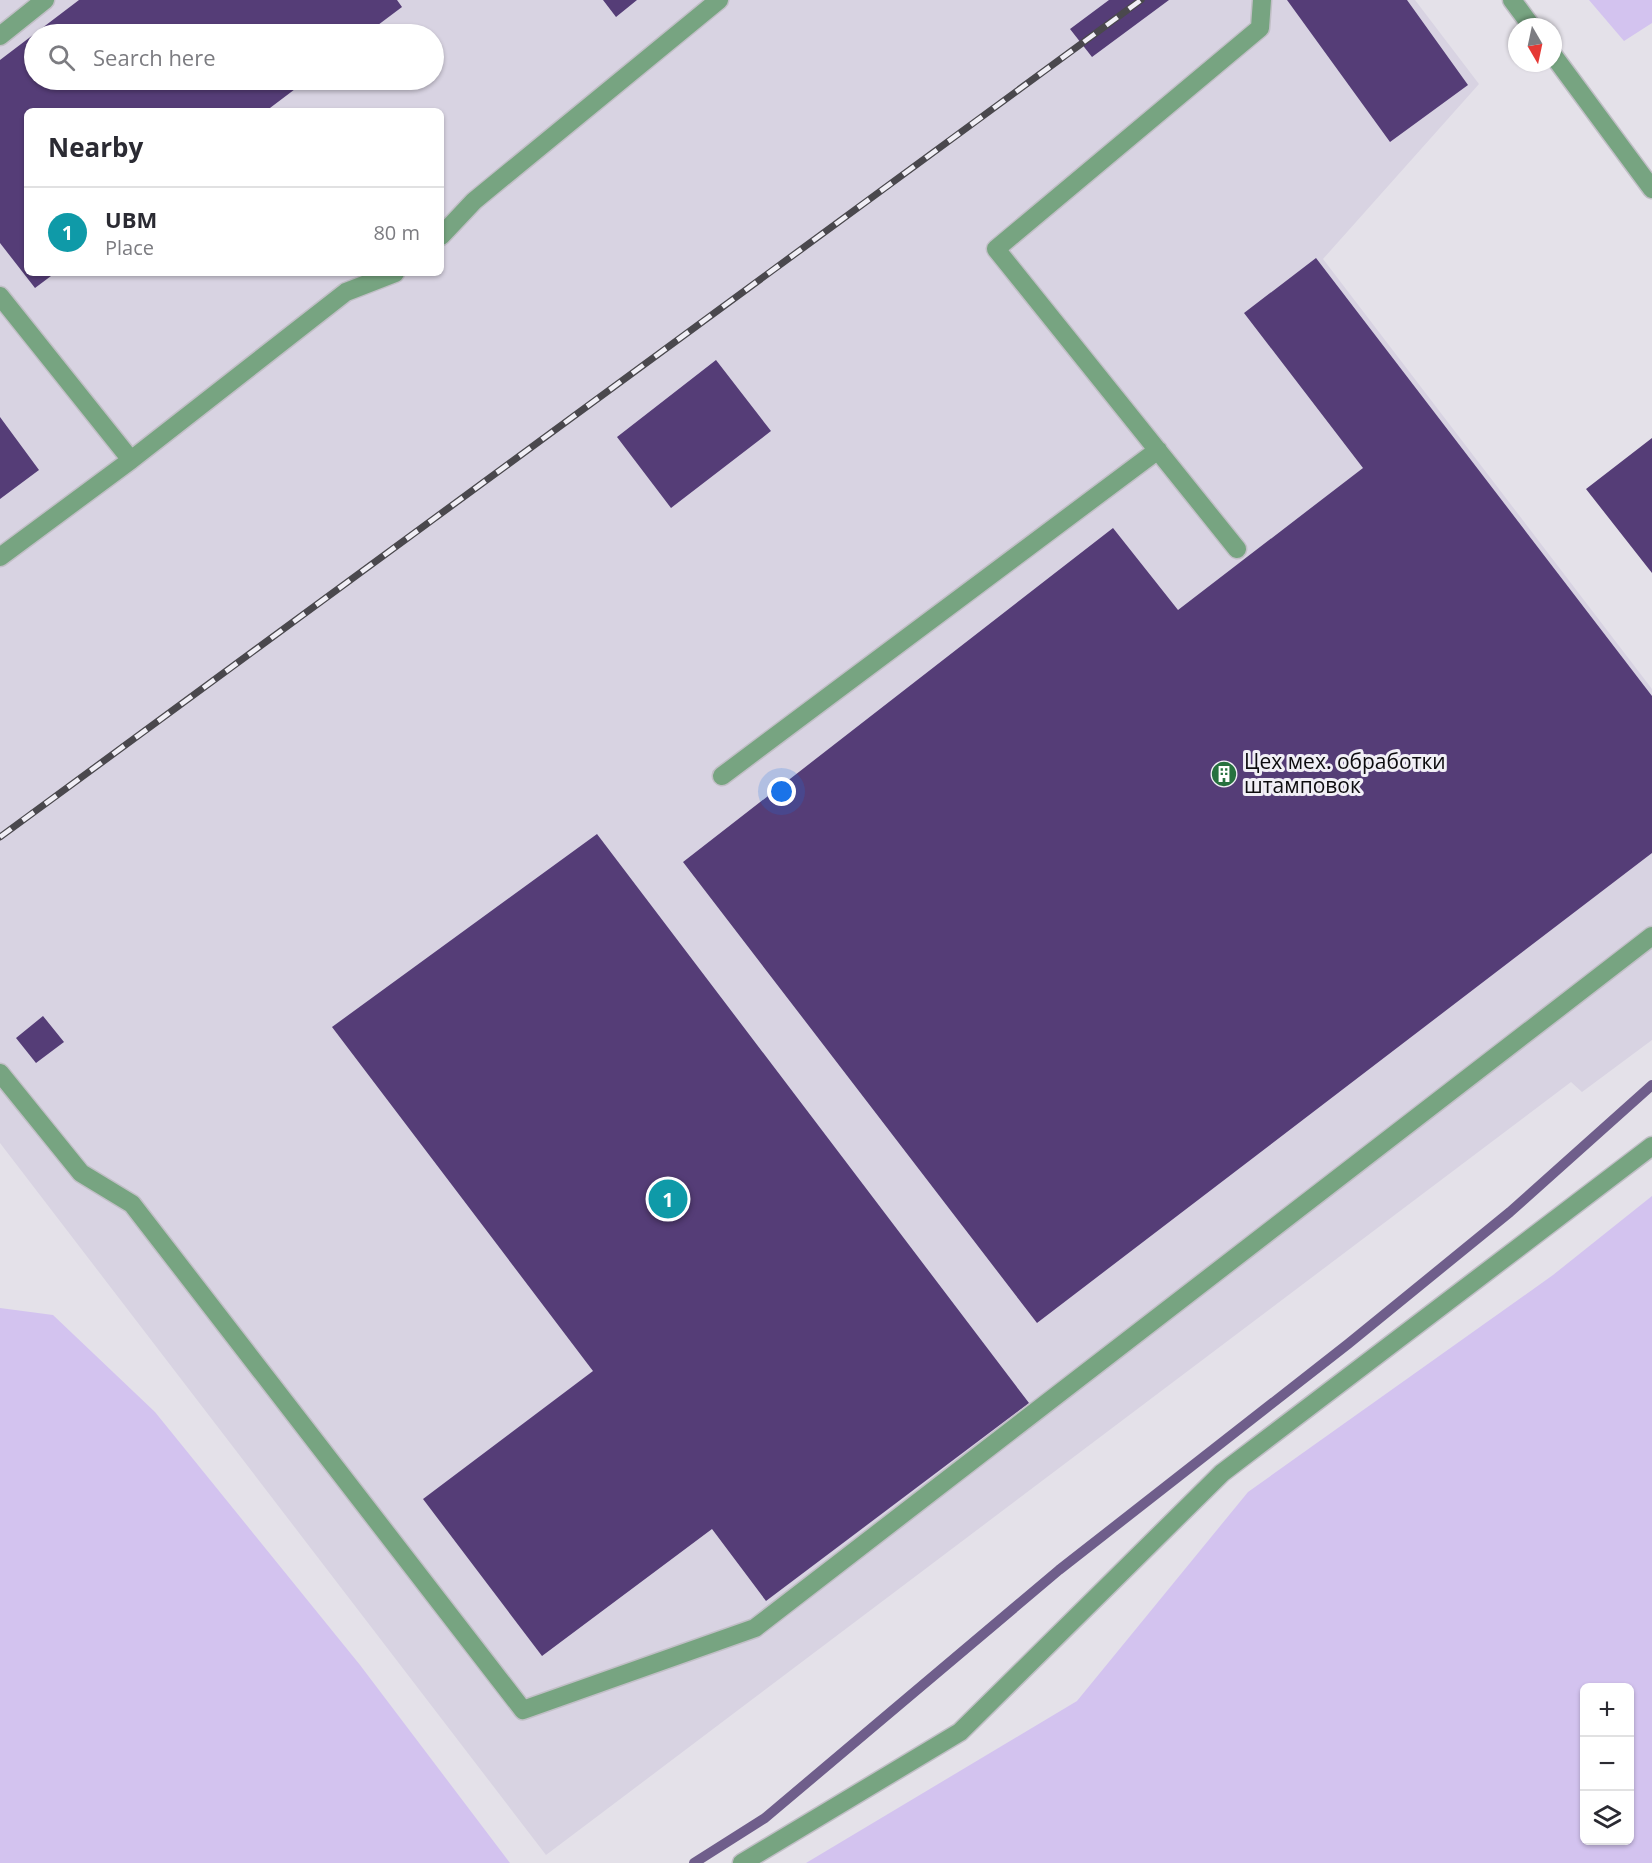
<!DOCTYPE html>
<meta charset="utf-8">
<style>
:root{--surface:#fff;--page:#f2f2f3;--text:#2b2b33;--muted:#7c7c81;--line:#e1e1e2;--accent:#db2777}
body{margin:0;font-family:"Open Sans",sans-serif;background:var(--page);color:var(--text)}
.controls{position:absolute;right:18px;bottom:18px;display:grid;overflow:hidden;border-radius:9px;box-shadow:0 2px 4px #0004}
.controls button{width:54px;height:54px;display:grid;place-items:center;padding:0;border:0;border-bottom:2px solid var(--line);background:var(--surface);color:var(--text);font:30px sans-serif}
.compass{position:absolute;left:1508px;top:18px;width:54px;height:54px;border-radius:50%;background:var(--surface);box-shadow:0 2px 4px #0004;rotate:171deg}
.you{position:absolute;left:782px;top:792px;width:21px;height:21px;margin:-15px;border:4px solid #fff;border-radius:50%;background:#1a73e8;box-shadow:0 0 0 9px #1a73e833}
.badge{display:grid;place-items:center;width:39px;height:39px;border-radius:50%;background:var(--accent);color:#fff;font-size:20px;font-weight:700}
.pin{position:absolute;translate:-50% -50%;border:3px solid #fff;box-shadow:0 2px 6px #0006}
.list{margin:0;padding:0;list-style:none}
h2{display:flex;justify-content:space-between;align-items:center;height:78px;margin:0;padding:0 24px;font-size:26px}
h2 small{font-size:20px;font-weight:400;color:var(--muted)}
.list li{display:grid;grid-template-columns:39px 1fr auto;gap:18px;align-items:center;box-sizing:border-box;height:90px;padding:0 24px;border-top:2px solid var(--line)}
.list b{display:block;font-size:22px;white-space:nowrap}
.list p{margin:0;font-size:20px;white-space:nowrap;color:var(--muted)}
.list em{font-size:20px;font-style:normal;color:var(--muted)}
.icon{flex:none;width:33px;height:33px;fill:none;stroke:currentColor;stroke-width:2;stroke-linecap:round;stroke-linejoin:round}
.map{position:relative;flex:none;width:1652px;height:1863px;overflow:hidden}
.search{position:absolute;background:var(--surface);box-shadow:0 2px 4px #0004;left:24px;top:24px;width:420px;height:66px;display:flex;align-items:center;gap:15px;box-sizing:border-box;padding:0 21px;border-radius:33px;color:var(--muted);font-size:22px}
.panel{position:absolute;background:var(--surface);box-shadow:0 2px 4px #0004;left:24px;top:108px;width:420px;height:168px;border-radius:9px}
.map>svg:first-child{display:block}
</style>
<div class="map">
<svg width="1652" height="1863" viewBox="0 0 1652 1863">
<rect width="100%" height="100%" fill="#e4e1e9"/>
<path fill="#d8d3e2" fill-rule="evenodd" d="M0 0H1415L1479 84 1323 259 1652 689V1040L1582 1092 1571 1082 546 1855 0 1143ZM34 34H434V80H34ZM27 111H441V273H27Z"/>
<path fill="#d3c3ef" fill-rule="evenodd" d="M1589 0H1652V23L1624 41Z
M1652 1196V1863H806L1077 1701 1248 1492 1553 1275ZM1584 1688H1630V1840H1584Z
M0 1308 53 1315 155 1412 360 1665 510 1863H0Z"/>
<g fill="none" stroke-linecap="round" stroke-linejoin="round">
<path stroke="#6f5e8b" stroke-width="10" d="M694 1863 765 1818 1059 1570 1348 1344 1510 1212 1652 1085"/>
</g>
<path fill="#553d77" d="M79 0H397L402 7 366 34H34V80H307L266 111H27V273H55L35 288 0 243V60Z
M603 0H637L616 17Z
M1109 0H1169L1092 57 1070 29Z
M1287 0H1407L1468 85 1390 142Z
M1316 258 1652 696V853L1037 1323 683 862 1113 528 1178 610 1363 468 1244 313Z
M716 360 771 431 671 508 617 437Z
M0 417 39 470 0 499Z
M1652 438V573L1586 489Z
M597 834 1029 1403 766 1601 712 1529 542 1656 423 1499 593 1371 332 1027Z
M43 1016 64 1042 36 1063 16 1038Z"/>
<g fill="none" stroke-linecap="round" stroke-linejoin="round">
<g stroke="#c1bfc6" stroke-width="21">
<path id="minor" d="M1512 0 1532 27
M0 36 45 0
M1553 55 1652 189
M441 236 474 201 719 0
M0 296 131 460
M1237 549 996 249 1260 28 1262 0
M0 557 131 460 346 292 395 273
M722 776 1158 450
M0 1073 81 1173 132 1204 523 1710 755 1628 1652 936
M742 1863 960 1732 1222 1473 1652 1146"/>
</g>
<use href="#minor" stroke="#77a481" stroke-width="18"/>
<g stroke="#4a484d" stroke-width="7">
<path id="rail" d="M0 837 1141 0"/>
</g>
<use href="#rail" stroke="#f1eff6" stroke-width="4.5" stroke-dasharray="14" stroke-linecap="butt"/>
</g>
<defs>
<g id="building-disc" transform="scale(1.35)"><circle r="9.5" fill="#27713f" stroke="#f1eff6"/><path d="M-4-6H4V6H1V3H-1V6H-4ZM-2.5-4.3h1.7v1.8h-1.7ZM.8-4.3h1.7v1.8H.8ZM-2.5-1h1.7V.8h-1.7ZM.8-1h1.7V.8H.8Z" fill="#fff"/></g>
</defs>
<g fill-rule="evenodd">
<use href="#building-disc" x="1224" y="774"/>
</g>
<g text-anchor="middle" stroke-width="6" stroke-linejoin="round" paint-order="stroke">
<g font-size="21" fill="#0c0b0e" stroke="#f1eff6" text-anchor="start">
<text x="1244" y="769">Цех мех. обработки<tspan x="1244" dy="24">штамповок</tspan></text>
</g>
</g>
</svg>
<div class="controls">
<button>+</button>
<button>−</button>
<button><svg class="icon" aria-label="layers" viewBox="0 0 24 24"><path d="M12 4l9 5-9 5-9-5zM3 14l9 5 9-5"/></svg></button>
</div>
<svg class="compass" viewBox="-18 -18 36 36"><path d="M0-13l5 13h-10z" fill="#e53935"/><path d="M0 13l5-13h-10z" fill="#7c7c81"/></svg>
<div class="you"></div>
<div class="pin badge" style="left:668px;top:1199px;background:#0f9aa8">1</div>
<div class="search"><svg class="icon" aria-label="search" viewBox="0 0 24 24"><circle cx="10" cy="10" r="6"/><path d="M15 15l6 6"/></svg>Search here</div>
<section class="panel">
<h2>Nearby<small></small></h2>
<ul class="list">
<li><span class="badge" style="background:#0f9aa8">1</span><div><b>UBM</b><p>Place</p></div><em>80 m</em></li>
</ul>
</section>
</div>
